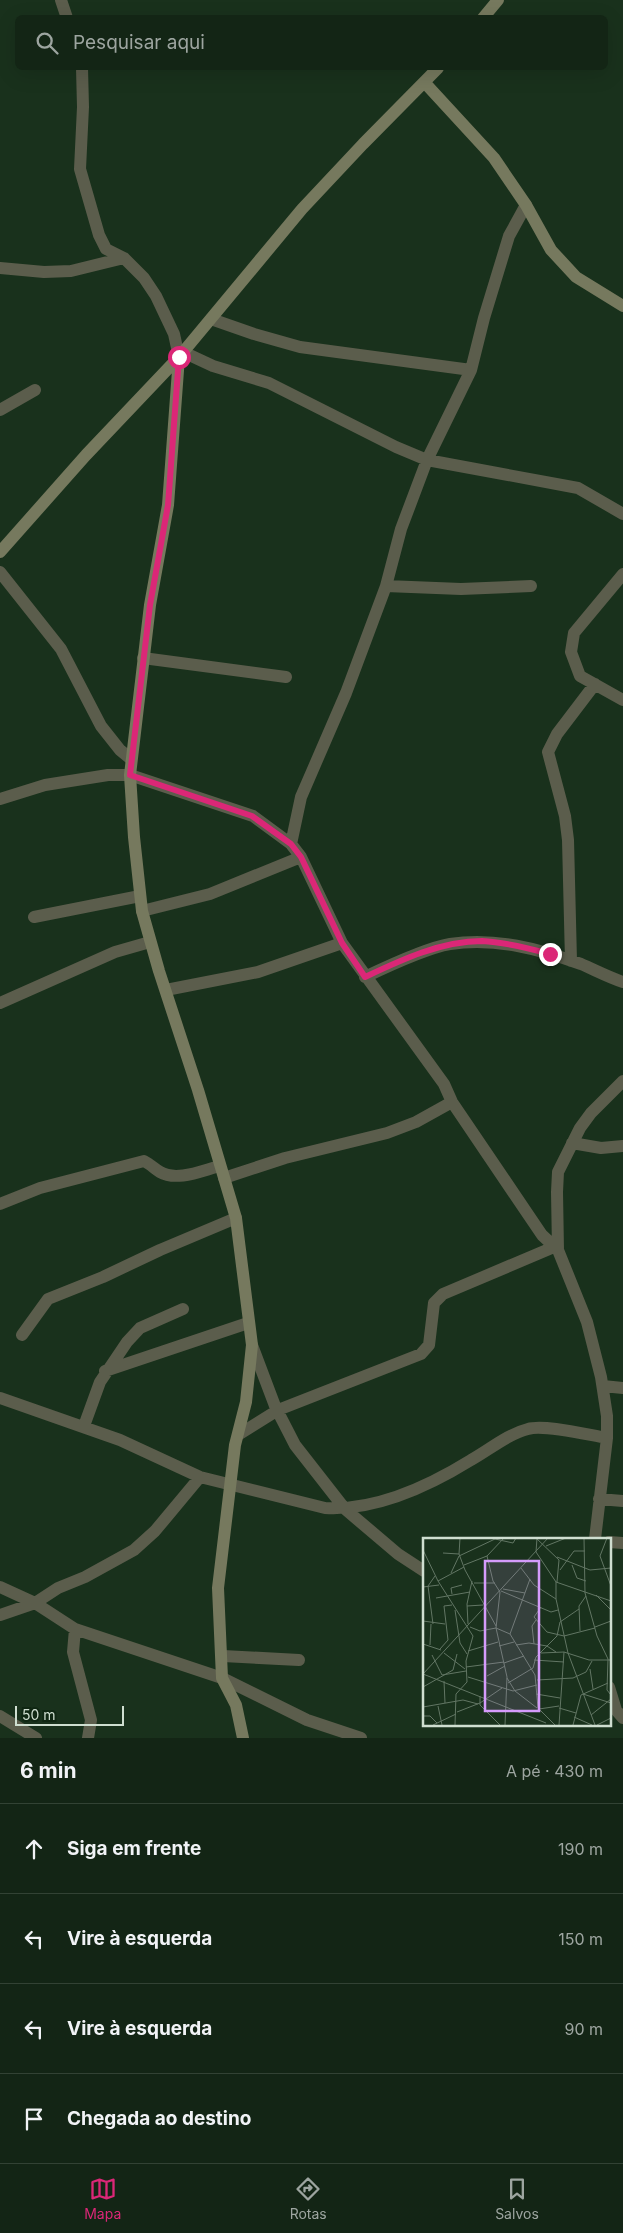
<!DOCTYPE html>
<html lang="pt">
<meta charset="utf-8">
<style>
:root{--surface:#132515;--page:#203122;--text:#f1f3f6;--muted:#9da5a0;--line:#324234;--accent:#db2777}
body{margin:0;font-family:Inter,sans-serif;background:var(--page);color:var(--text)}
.scale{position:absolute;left:15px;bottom:12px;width:109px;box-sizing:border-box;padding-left:5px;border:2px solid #cfded0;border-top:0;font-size:14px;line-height:18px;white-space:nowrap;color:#cfded0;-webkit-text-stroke:4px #102713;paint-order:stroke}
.stop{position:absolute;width:15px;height:15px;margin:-11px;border:4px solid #db2777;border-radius:50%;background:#fff}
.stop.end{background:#db2777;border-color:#fff;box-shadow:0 1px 5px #0008}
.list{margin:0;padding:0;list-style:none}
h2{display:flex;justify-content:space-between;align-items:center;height:65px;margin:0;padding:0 20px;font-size:21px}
h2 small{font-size:16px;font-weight:400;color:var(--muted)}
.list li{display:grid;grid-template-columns:32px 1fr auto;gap:15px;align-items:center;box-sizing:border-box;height:90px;padding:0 20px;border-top:1px solid var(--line)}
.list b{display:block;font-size:19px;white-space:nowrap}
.list em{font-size:16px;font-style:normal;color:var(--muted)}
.icon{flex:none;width:28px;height:28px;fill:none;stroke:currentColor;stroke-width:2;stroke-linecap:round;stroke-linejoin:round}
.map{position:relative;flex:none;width:623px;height:1738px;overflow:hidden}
.search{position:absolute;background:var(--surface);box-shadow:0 5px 20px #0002;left:15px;right:15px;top:15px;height:55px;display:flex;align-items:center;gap:12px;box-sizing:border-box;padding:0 18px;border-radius:8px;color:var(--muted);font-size:19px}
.sheet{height:425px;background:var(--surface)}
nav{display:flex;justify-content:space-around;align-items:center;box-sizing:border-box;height:70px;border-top:1px solid var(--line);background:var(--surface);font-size:14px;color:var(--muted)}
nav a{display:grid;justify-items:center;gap:2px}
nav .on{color:var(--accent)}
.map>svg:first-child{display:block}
</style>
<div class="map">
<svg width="623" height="1738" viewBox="0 0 623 1738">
<rect width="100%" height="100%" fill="#19311c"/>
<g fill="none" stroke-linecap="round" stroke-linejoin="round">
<path stroke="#5b5d4c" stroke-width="12" d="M61 0 67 18
M82 68 83 107 80 169 99 235 106 249 124 258 144 278 156 296 174 334 179 357
M0 268 44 272 71 271 124 258
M211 319 254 334 300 347 471 370
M183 352 213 366 269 383 396 447 427 460 578 488 623 514
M0 410 35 390
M0 572 61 649 101 726 120 750 131 759
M623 574 574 633 571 652 580 676 623 700
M386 586 461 589 531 586
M143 658 286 677
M0 799 45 785 108 775H130L253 816 291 844 301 857 342 943 444 1084 452 1102 542 1235 558 1250
M291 844 301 797 346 693 386 586 401 529 427 460 471 370 484 318 509 236 526 205
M142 911 210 894 301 857
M34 917 140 896
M571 961 568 840 565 816 548 752 557 734 595 684
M365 977C388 966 426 948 450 944 495 937 539 949 581 964 595 970 608 977 623 982
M166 990 258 972 342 943
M0 1003 115 952 150 942
M572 1143 601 1148 623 1146
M224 1178 285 1158 387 1133 416 1122 452 1102
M0 1204 40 1188 144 1161C150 1164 155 1169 160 1172 177 1182 203 1170 220 1166
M22 1335 48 1299 103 1277 160 1250 236 1218
M252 1345 275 1406 295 1445 345 1509 398 1554 424 1571
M105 1371 248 1323
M603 1386 623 1388
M0 1398 120 1440 200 1477 325 1508C376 1511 429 1486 471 1460 489 1450 508 1434 528 1429 544 1424 588 1435 607 1438
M84 1426 100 1382 127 1342 140 1328 183 1309
M238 1435 278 1410 421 1354 429 1345 434 1303 443 1294 554 1247
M599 1499 623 1501
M595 1539 607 1438V1416L601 1377 587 1322 558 1250 557 1192 558 1172 580 1128 591 1113 623 1081
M609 1542 623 1543
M0 1587 35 1603 75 1629 222 1678 307 1720 361 1738
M0 1615 35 1603 58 1588 85 1577 134 1550 155 1531 200 1477
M75 1629 73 1652 91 1720 88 1738
M223 1656 299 1660
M609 1687 616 1710 623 1718
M0 1716 36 1738"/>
<path stroke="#76795e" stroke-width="12" d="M483 18 498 0
M425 83 494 158 526 205 551 250 576 277 623 306
M179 357 168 505 150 605 130 775 134 837 142 911 159 971 198 1090 236 1218 252 1345 246 1402 235 1445 218 1588 222 1678 236 1705 243 1738
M0 552 86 455 179 357 302 209 363 144 438 68"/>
</g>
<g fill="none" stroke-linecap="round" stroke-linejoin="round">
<path stroke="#db2777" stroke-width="6" d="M179 357 168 505 150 605 130 775 252 816 291 844 301 857 342 943 365 977C401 960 441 941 482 941 505 942 528 948 550 954"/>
</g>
<g transform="translate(423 1538)">
<rect width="188" height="188" fill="#19311c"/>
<path fill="none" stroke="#627664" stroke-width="1" d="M37 0 36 16 42 32 73 88M113 0 136 22 134 44M114 0 113 14 133 44 188 63M161 0 162 55 174 98 185 121 184 152 188 157M184 0 177 18 188 48M72 1 90 5 93 0M123 8 143 0M0 12 15 43 50 98 43 123 44 144 33 156 32 187M20 15 36 16M64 18 70 43 77 54 73 90 84 139 82 187M134 19 167 32 188 30M41 27 64 18 81 0M149 27 154 40 163 43M98 30 111 47 133 61 145 115 172 187M137 32 151 13H162M28 35 36 18 72 1M15 43 41 29M133 44V61M51 45H72M0 49 16 47M80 51 102 55M78 53 128 74 135 72M29 56 28 50 39 47M173 57 188 72M13 60 47 54M44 68 60 67M118 69 111 79 124 94 141 98 172 90M32 72 37 105 44 116M0 83 22 86M10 86 5 48 12 38M45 86 44 66 49 43M47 89 57 93 73 90 87 96 112 137 115 170 132 187M172 89 188 83M157 93 156 68 163 58M87 96 107 41M0 106 18 112M111 106 109 88 113 82M7 107 8 86M93 107 106 105 124 108 133 114M76 108 91 104M17 111 25 102 21 68 29 67M45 113 75 104M21 115 42 131M118 115 141 114 166 122H188M9 117 19 137 43 133M111 122 141 124M81 125 101 118M43 129 81 124M110 130 113 119 134 98 137 84 156 71M167 131 170 151M0 136 125 0M0 136 123 185M64 138 82 128M45 139 90 153 114 147M84 140 92 153 114 170M114 142 150 140 163 134 169 123M21 143 22 165M85 145 110 130M0 149 30 132 34 116M113 156 137 160M160 156 188 165M57 158V167L77 187M15 168 19 187M0 169 40 162 55 166M136 170 153 175M116 171 136 168M34 174 57 165 79 150M168 177 188 161M0 178H7L14 185M151 179 169 187M10 187 33 176M136 187 141 114M150 187 158 157 185 145M174 187 188 180"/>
<path fill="#d59bfb" fill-opacity="0.15" stroke="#d59bfb" stroke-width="2.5" d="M62 23H116V173H62Z"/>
<rect width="188" height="188" fill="none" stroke="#cfded0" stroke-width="2.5"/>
</g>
</svg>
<div class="scale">50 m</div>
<div class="stop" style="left:179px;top:357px"></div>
<div class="stop end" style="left:550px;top:954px"></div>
<div class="search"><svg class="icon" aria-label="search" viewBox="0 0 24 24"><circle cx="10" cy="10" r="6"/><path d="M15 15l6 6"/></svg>Pesquisar aqui</div>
</div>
<section class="sheet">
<h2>6 min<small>A pé · 430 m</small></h2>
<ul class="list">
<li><svg class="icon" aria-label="ahead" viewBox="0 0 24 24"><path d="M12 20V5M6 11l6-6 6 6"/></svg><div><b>Siga em frente</b></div><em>190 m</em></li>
<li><svg class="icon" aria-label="left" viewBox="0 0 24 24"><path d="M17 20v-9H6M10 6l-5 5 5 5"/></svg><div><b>Vire à esquerda</b></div><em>150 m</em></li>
<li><svg class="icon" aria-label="left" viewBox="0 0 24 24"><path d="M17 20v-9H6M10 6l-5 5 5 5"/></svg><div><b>Vire à esquerda</b></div><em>90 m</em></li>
<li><svg class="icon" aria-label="arrive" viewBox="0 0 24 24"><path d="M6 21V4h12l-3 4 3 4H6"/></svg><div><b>Chegada ao destino</b></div></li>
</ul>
</section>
<nav>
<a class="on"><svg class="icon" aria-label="map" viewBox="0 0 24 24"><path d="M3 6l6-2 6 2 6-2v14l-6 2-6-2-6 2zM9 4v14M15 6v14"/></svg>Mapa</a>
<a><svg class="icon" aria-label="directions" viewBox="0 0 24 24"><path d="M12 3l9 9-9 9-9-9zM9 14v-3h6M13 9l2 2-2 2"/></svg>Rotas</a>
<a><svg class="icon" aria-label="saved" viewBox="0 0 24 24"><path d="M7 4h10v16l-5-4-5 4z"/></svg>Salvos</a>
</nav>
